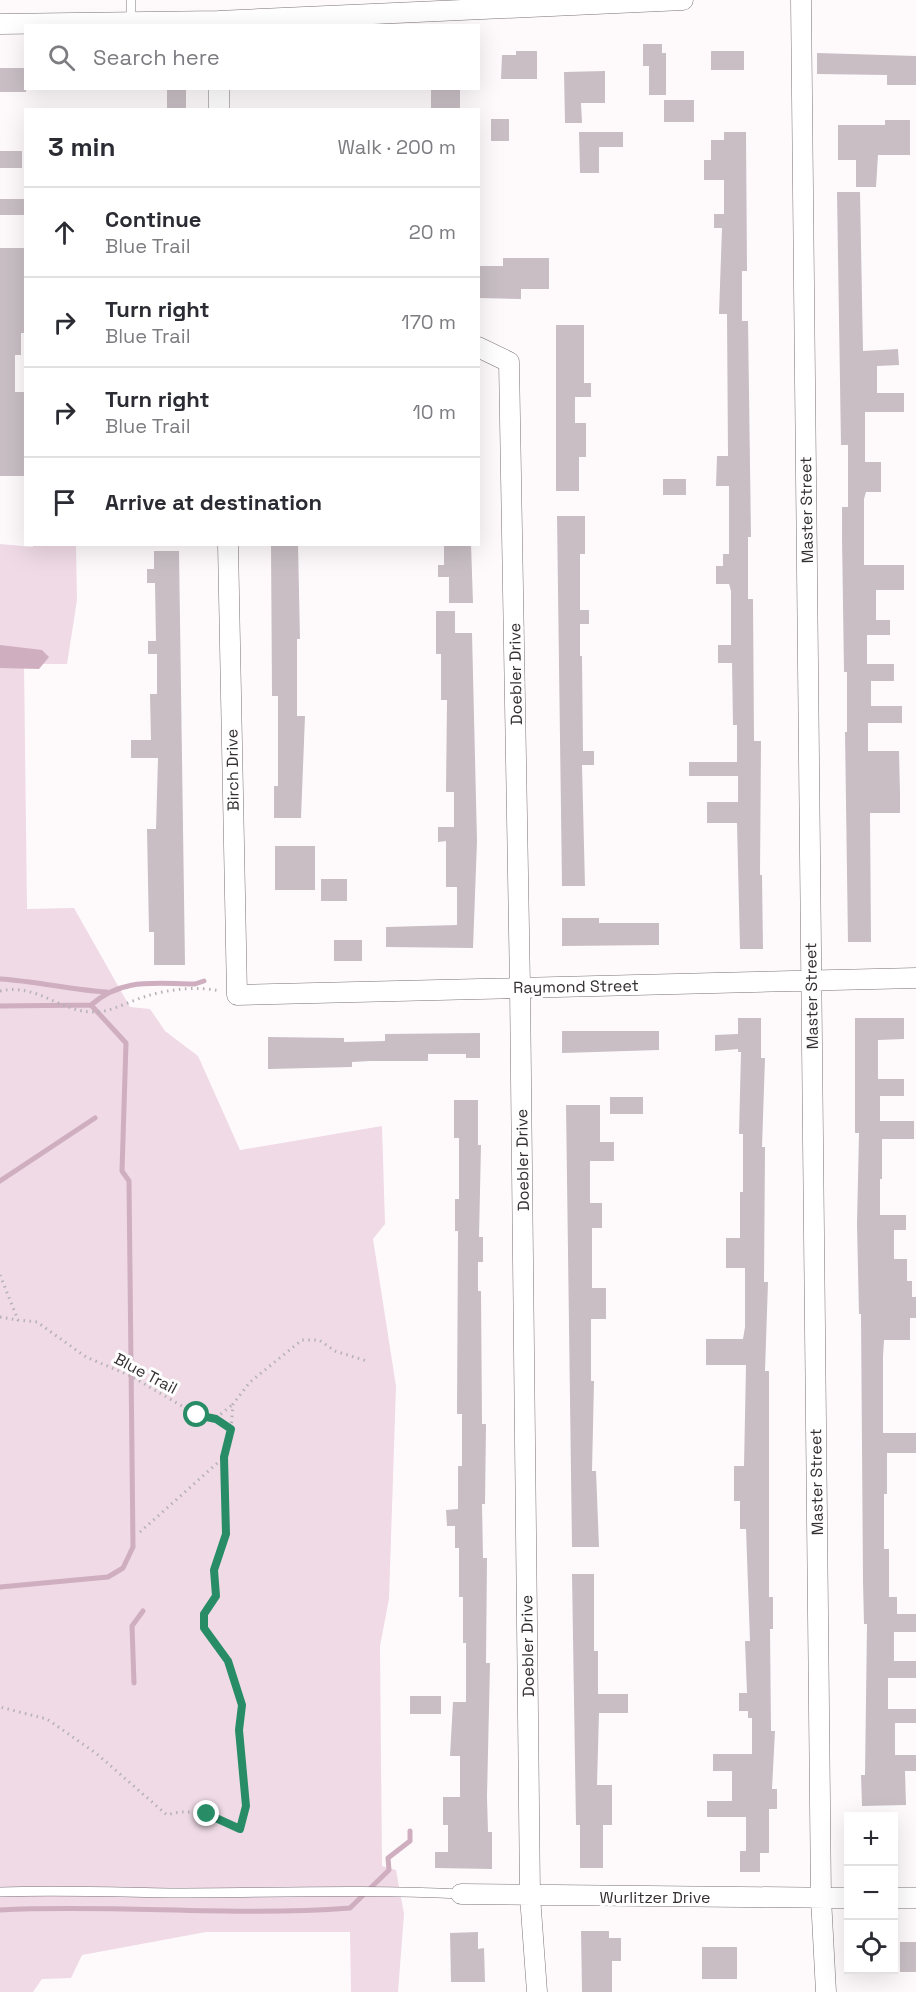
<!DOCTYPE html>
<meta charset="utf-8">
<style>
:root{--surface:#fff;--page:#f2f2f3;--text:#2b2b33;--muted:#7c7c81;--line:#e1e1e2}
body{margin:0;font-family:"Space Grotesk",sans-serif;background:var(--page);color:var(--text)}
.controls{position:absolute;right:18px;bottom:18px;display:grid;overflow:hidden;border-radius:0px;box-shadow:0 6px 24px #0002}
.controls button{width:54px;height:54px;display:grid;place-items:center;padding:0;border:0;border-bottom:2px solid var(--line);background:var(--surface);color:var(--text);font:30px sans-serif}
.stop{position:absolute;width:18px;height:18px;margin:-14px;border:4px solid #288d67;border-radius:50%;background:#fff}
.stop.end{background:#288d67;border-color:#fff;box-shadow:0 2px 6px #0008}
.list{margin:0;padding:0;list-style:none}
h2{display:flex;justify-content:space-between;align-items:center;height:78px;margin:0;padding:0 24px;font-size:26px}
h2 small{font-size:20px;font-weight:400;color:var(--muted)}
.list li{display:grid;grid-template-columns:39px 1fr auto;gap:18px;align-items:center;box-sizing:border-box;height:90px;padding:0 24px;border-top:2px solid var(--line)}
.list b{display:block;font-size:22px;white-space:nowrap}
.list p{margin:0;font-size:20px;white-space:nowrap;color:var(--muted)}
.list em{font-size:20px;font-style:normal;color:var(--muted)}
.icon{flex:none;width:33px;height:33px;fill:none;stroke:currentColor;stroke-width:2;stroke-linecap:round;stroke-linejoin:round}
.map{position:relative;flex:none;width:916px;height:1992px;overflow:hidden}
.search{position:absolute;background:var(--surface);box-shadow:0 6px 24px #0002;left:24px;top:24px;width:456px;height:66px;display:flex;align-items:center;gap:15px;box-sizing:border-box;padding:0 21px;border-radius:0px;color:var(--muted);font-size:22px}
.panel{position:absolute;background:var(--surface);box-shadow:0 6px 24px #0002;left:24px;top:108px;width:456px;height:438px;border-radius:0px}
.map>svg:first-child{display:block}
</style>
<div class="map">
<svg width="916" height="1992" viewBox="0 0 916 1992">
<rect width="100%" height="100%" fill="#fefafc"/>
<path fill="#efdae5" d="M0 544 33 547V545H76L77 600 67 664H24L27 909 74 908 130 1007 150 1009 165 1031 198 1056 240 1150 382 1126 385 1224 373 1239 396 1386 389 1599 380 1646 382 1866 396 1870 404 1914 398 1992H351L350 1932H206L82 1955 71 1978 42 1979 33 1992H0Z"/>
<path fill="#cfaec0" d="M0 645 42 650 49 657 39 669 0 668Z"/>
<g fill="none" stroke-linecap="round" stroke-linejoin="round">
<path stroke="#cfaec0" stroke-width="5" d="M0 979C36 981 71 990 107 992
M0 1006 91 1005C123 977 155 984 195 984L204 981
M0 1181 95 1118
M0 1587 108 1577 123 1568 133 1547 129 1181 122 1171 126 1043 91 1005
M134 1683 132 1626 143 1611
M0 1910C116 1904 233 1917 350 1908L389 1870 388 1858 410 1841V1831"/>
</g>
<path fill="#c8bec4" d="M643 44H662V53H666V95H649V66H643Z
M516 51H537V79H501L502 55H516Z
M711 51H744V70H711Z
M817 53 916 56V85H887V75L817 74Z
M0 68H26V92H0Z
M605 71V103H581L582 123H565L564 72Z
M167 88H186V110H167Z
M431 88H460V109H431Z
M664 100H694V122H664Z
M491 119H509V141H491Z
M885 120H910V155H878L876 187H856V160H838V125H885Z
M579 132H623V147H599V173H580Z
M724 132H746L747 271H742V321H748L751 537H748V599H753L754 741H761L760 875H762L763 949H740L737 823H707V802H738V776H689V762H737V725H733L732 663H718V645H731V591L729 584H716V566H723V554H729V486H716L717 456H728L727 314H719L722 228H714V214H724V180H704V160H711V140H724Z
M0 151H22V168H0Z
M837 192H860L863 351 898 349 899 365 877 366V393H904V412H865V462H881V492H866L864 499V565H904V590H876V620H890V635H867V664H894V681H871V706H902V723H868V751H899L900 793V813H870L871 942H848L845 732H847V672H844L842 538V507H848V445H841Z
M0 199H26V215H0Z
M0 248H24L26 264 25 333H21V355H15V392H26V476H0Z
M503 258H549V289H521V299L478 298V266H503Z
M556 325H584V383H591V397H575V423H586V457H579V491H556Z
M663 479H686V495H663Z
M557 516H585V554H580V610H589V624H580V656H582L583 751H594V765H582L585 886H562Z
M271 544H298L300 639H297V716H305L301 818H274V786H278V696H272Z
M444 544H471L473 603H449V577H438V565H444Z
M154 551H179L185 965H154V932H149L147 829H156L158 758H131V740H151L150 694H157V654H148V641H156L155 583H147V569H154Z
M436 611H455V633H472L477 841 473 948 386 947V927L457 925V887H446V841L438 842V827H454V792H446L447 700H441V654H436Z
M275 846H315V890H275Z
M321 879H347V901H321Z
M562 918H599V923H659V945L562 946Z
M334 940H362V961H334Z
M738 1018H761V1058H765L762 1147H765L764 1282H768L765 1371H769V1597H773V1629H770L771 1731H775L772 1789H777V1809H769V1853H760V1872H740V1851H746V1817H707V1801H732V1771H713V1754H752V1718H748V1711H739V1693H747L745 1641H750L746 1529H740V1501H734V1466H744L746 1365H706V1339H743L745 1327V1268H726V1238H740V1192H743V1134H739L741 1052H738V1049L715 1051V1035L738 1034Z
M855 1018H904V1039L878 1040V1079H904V1096H880V1121H914V1139H882V1179H880V1215H906V1230H894V1259H907V1281H912V1297H916V1318H910V1340H884L883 1357V1433H916V1453H887V1494H884V1549H889V1597H897V1614H916V1632H894V1661H916V1678H888V1709H916V1723H895V1755H916V1771H905L906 1805 862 1806 861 1775H865L867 1624H864L863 1581 861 1314H859L857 1224 859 1133H855Z
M562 1031H659V1050L562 1053Z
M480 1033V1058H466V1054H428V1061H370L352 1062V1067L268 1069V1037L344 1038V1042L385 1041V1034Z
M610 1097H643V1114H610Z
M454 1100H478V1145H481L479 1237H483V1262H478V1291H481L482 1424H486L485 1504H482L483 1558H487L486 1663H490L487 1797 488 1832H492V1869L435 1868V1852H448V1825H443V1797H460V1756H450L453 1702H466V1643H463V1597H459V1548H455V1526H447L446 1510 458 1509V1466H462V1414H457L458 1231H455V1199H459V1138H454Z
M566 1105H600V1142H614V1161H590V1203H602V1228H592V1288H606V1319H591V1381H594L592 1471H596L599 1547H572Z
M572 1574H594V1651H598V1694H628V1713H599L597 1785H612V1825H603V1868H580V1825H576Z
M410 1696H441V1714H410Z
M581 1931H609V1938H621V1961H612V1992H582Z
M478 1932V1949L484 1948 485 1982H451L450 1933Z
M900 1942H916V1972H900Z
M702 1947H737V1979H702Z"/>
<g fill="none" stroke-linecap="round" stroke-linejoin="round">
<g stroke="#7b7277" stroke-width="10">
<path id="lane" d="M131 0V22
M0 1892C56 1890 112 1892 169 1893 266 1893 363 1889 461 1894"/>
</g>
<g stroke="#7b7277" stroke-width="21">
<path id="street" d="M801 0 821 1898 826 1992
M0 24 218 21 683 0
M219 88V110
M478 347 509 362 520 987 530 1896 537 1992
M228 544 237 995 916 978
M461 1894 848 1898
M894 1898H916"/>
</g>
<path stroke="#b6b2b4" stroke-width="3" stroke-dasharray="1.5 4.5" stroke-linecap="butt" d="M0 991C38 983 59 1012 94 1012 112 1012 129 1001 147 996 169 989 198 986 220 991
M0 1275 18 1320 37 1322 86 1357 131 1376 197 1415 216 1419 231 1429 224 1457 226 1534 214 1570 216 1596 204 1614V1628L228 1661 242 1705 239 1730 246 1806 240 1829C216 1819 193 1806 167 1815L97 1754 47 1719 0 1707
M0 1317 18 1320
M216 1418 232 1405
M231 1429 233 1404 250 1382 302 1340H319L335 1351 367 1361
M140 1532 224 1457"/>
<use href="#lane" stroke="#fff" stroke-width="9"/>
<use href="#street" stroke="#fff" stroke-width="20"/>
</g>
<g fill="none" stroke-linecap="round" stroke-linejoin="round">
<path stroke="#288d67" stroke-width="8" d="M197 1415 216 1419 231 1429 224 1457 226 1534 214 1570 216 1596 204 1614V1628L228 1661 242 1705 239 1730 246 1806 240 1829 207 1814"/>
</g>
<g text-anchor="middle" stroke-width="6" stroke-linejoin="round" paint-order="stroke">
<g font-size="16" fill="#343032" stroke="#fff">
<text transform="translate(806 510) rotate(-91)" y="6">Master Street</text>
<text transform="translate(515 674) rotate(-91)" y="6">Doebler Drive</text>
<text transform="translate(232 770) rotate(-91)" y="6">Birch Drive</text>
<text transform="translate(576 986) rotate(-1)" y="6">Raymond Street</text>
<text transform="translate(811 996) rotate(-91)" y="6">Master Street</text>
<text transform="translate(522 1160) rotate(-91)" y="6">Doebler Drive</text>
<text transform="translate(146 1373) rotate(28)" y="6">Blue Trail</text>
<text transform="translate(816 1482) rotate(-91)" y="6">Master Street</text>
<text transform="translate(527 1646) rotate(-91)" y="6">Doebler Drive</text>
<text x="655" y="1903">Wurlitzer Drive</text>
</g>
</g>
</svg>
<div class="controls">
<button>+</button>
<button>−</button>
<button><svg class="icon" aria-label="locate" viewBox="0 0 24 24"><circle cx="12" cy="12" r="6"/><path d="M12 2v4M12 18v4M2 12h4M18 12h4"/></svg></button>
</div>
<div class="stop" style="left:197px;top:1415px"></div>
<div class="stop end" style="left:207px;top:1814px"></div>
<div class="search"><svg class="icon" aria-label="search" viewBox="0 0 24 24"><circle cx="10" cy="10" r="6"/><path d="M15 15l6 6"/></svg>Search here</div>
<section class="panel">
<h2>3 min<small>Walk · 200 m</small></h2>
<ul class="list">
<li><svg class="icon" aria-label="ahead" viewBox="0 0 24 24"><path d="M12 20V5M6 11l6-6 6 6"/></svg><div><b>Continue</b><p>Blue Trail</p></div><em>20 m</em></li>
<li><svg class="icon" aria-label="right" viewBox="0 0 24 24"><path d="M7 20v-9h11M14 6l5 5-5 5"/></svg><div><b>Turn right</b><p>Blue Trail</p></div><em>170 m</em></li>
<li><svg class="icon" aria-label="right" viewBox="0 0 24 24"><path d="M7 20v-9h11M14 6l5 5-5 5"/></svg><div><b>Turn right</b><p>Blue Trail</p></div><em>10 m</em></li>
<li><svg class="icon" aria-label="arrive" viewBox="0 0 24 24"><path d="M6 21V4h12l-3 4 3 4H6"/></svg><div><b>Arrive at destination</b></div></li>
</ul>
</section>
</div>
